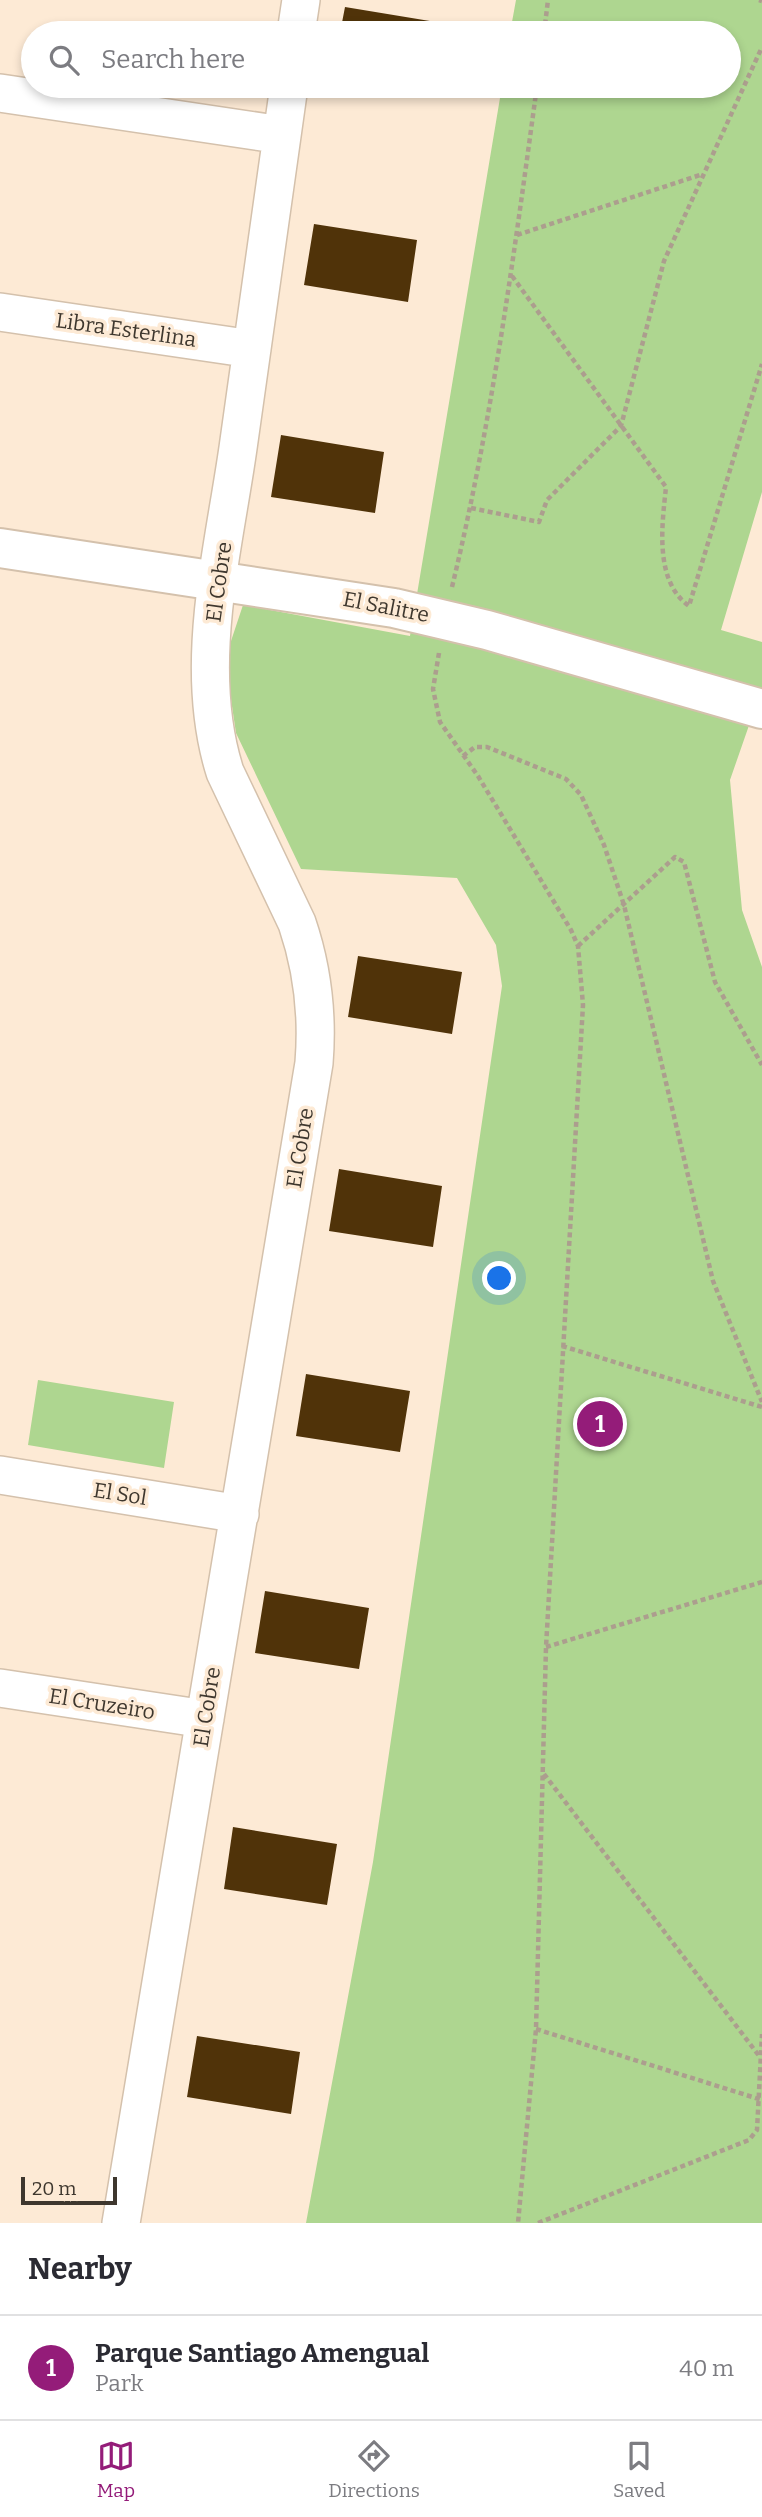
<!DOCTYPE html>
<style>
:root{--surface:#fff;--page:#f2f2f3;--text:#2b2b33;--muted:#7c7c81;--line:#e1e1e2;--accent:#941c79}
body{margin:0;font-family:Bitter,serif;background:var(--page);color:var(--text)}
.scale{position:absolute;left:21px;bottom:18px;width:96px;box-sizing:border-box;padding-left:7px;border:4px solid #3e372e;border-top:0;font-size:19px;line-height:24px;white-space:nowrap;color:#3e372e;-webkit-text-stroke:5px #fdead5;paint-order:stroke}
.you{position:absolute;left:500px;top:1279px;width:24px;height:24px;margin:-18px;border:5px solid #fff;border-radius:50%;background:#1a73e8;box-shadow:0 0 0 10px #1a73e833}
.badge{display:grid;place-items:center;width:46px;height:46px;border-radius:50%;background:var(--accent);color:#fff;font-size:23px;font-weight:700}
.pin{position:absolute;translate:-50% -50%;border:4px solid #fff;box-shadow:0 2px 7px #0006}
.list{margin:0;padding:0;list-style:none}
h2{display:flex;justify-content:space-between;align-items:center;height:91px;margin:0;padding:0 28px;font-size:30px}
h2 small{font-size:23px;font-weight:400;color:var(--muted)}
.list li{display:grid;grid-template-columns:46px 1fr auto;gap:21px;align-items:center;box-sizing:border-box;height:105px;padding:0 28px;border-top:2px solid var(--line)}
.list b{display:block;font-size:26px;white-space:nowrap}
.list p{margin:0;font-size:23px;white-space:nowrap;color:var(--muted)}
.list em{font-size:23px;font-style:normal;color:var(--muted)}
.icon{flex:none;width:38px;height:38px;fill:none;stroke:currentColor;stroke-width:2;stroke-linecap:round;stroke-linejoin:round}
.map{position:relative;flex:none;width:762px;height:2223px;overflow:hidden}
.search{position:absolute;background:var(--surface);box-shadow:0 4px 10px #0003;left:21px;right:21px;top:21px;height:77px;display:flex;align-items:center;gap:18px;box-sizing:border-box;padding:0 24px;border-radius:38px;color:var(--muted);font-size:26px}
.sheet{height:196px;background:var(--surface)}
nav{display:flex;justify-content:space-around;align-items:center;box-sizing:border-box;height:98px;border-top:2px solid var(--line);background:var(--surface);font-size:19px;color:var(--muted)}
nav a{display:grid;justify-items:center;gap:4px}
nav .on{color:var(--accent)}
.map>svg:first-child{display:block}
</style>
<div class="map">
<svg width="762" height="2223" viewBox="0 0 762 2223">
<rect width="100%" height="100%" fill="#fdead5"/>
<path fill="#aed690" d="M516 0H762V492L721 630 762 642V688L730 780 742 910 762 967V2223H306L373 1862 502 986 496 945 457 878 301 869 236 733 225 659 243 605 410 636 502 86H729V33H510Z
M38 1380 174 1402 164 1468 28 1445Z"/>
<path fill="#503309" d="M345 7 448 24 447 33H340Z
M314 224 417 240 408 302 304 285Z
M281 435 384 452 375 513 271 497Z
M358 956 462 972 452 1034 348 1017Z
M339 1169 442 1186 433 1247 329 1231Z
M306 1374 410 1391 400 1452 296 1436Z
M265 1591 369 1608 359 1669 255 1653Z
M233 1827 337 1844 327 1905 224 1889Z
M197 2036 300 2052 291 2114 187 2097Z"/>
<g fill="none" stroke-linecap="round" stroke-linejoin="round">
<g stroke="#d4c1ac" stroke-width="40">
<path id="minor" d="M296 33 301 0
M0 93 282 135
M0 312 252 349
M0 1475 240 1514
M0 1688 205 1719
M121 2223 314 1063C318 1014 313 970 297 923L225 772C192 668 223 553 238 448 255 327 272 206 289 86"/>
</g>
<g stroke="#d4c1ac" stroke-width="42">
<path id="tertiary" d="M0 548 394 608 487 630 762 709"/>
</g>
<path stroke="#ac9e8e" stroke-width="4.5" stroke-dasharray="5 3.5" stroke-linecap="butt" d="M759 0 762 1
M544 33 548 0
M517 235 700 175
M512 276 666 487C662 525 654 581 689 606L762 364
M471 508 539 522 547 500 621 426 664 261 762 47
M452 587C492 422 514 254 537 86
M439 653 433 689 440 722 478 776 571 930 578 946 583 1005 546 1647 536 2029 518 2223
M463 756 475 747H487L566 779 581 795 604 845 624 905 713 1281 762 1402
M578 946 675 857 684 862 715 982 762 1065
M562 1346 762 1407
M546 1647 762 1582
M544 1774 760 2057
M536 2029 762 2100
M538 2223 749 2140 757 2130 762 2034"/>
<use href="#minor" stroke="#fff" stroke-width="37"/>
<use href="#tertiary" stroke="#fff" stroke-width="38"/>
</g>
<g text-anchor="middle" stroke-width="7" stroke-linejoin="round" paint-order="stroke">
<g font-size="21" fill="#3e372e" stroke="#fdead5">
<text transform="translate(126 330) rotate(8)" y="7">Libra Esterlina</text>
<text transform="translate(219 582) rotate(-82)" y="7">El Cobre</text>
<text transform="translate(386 607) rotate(11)" y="7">El Salitre</text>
<text transform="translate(300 1148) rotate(-81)" y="7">El Cobre</text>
<text transform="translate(120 1494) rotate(9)" y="7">El Sol</text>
<text transform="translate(102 1704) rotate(9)" y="7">El Cruzeiro</text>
<text transform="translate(207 1707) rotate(-81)" y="7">El Cobre</text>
</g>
</g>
</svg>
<div class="scale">20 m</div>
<div class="you"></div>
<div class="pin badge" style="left:600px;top:1424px">1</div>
<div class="search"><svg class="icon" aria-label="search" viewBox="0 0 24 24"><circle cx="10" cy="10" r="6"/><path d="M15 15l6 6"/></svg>Search here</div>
</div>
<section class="sheet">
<h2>Nearby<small></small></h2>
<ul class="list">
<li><span class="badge">1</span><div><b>Parque Santiago Amengual</b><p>Park</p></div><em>40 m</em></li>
</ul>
</section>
<nav>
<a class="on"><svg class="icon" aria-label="map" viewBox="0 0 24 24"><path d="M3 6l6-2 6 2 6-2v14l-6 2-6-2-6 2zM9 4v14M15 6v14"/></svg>Map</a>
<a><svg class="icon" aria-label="directions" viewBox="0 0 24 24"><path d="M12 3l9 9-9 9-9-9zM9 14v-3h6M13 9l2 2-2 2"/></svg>Directions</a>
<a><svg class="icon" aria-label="saved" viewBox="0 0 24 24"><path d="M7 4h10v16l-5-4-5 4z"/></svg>Saved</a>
</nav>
